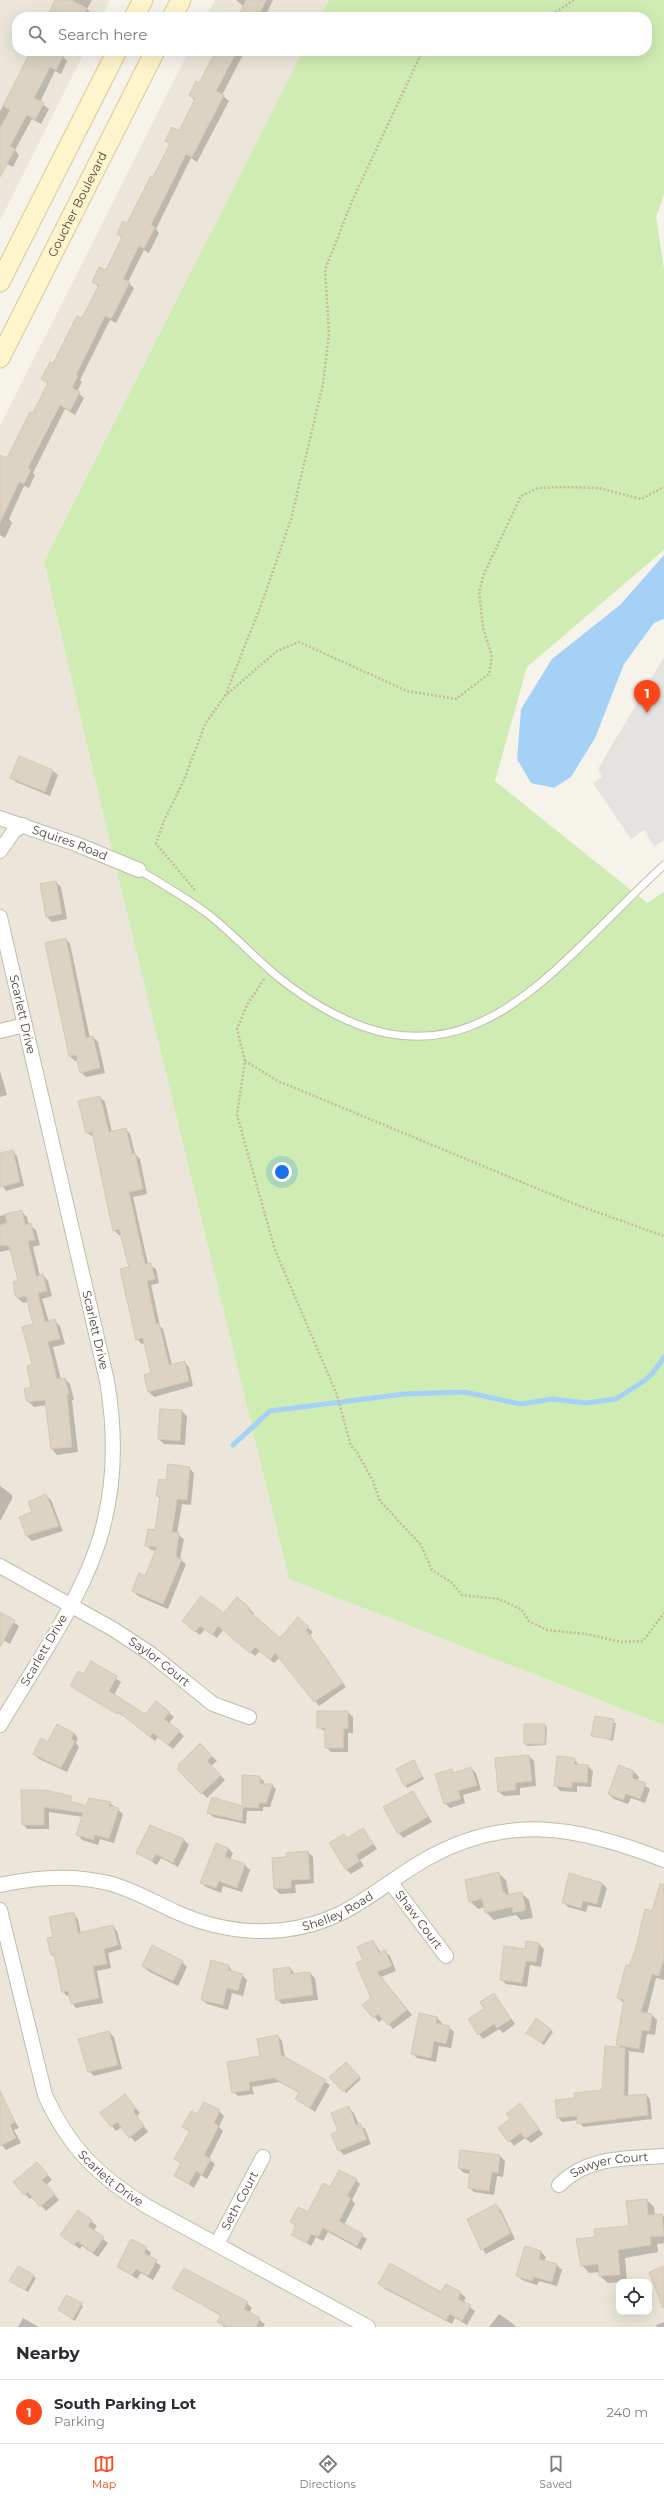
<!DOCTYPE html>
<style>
:root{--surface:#fff;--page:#f2f2f3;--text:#2b2b33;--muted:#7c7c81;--line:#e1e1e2;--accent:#ff4619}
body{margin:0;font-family:Montserrat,sans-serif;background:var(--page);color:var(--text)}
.controls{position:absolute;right:12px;bottom:12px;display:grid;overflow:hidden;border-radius:8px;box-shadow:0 4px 16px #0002}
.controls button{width:36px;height:36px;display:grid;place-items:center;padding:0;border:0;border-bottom:1px solid var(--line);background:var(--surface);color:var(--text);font:20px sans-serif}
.you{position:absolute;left:282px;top:1172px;width:14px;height:14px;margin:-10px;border:3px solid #fff;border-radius:50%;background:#1a73e8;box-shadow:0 0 0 6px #1a73e833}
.badge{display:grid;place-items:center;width:26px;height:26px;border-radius:50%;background:var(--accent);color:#fff;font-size:13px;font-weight:700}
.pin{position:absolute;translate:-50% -33px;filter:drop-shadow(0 1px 2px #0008)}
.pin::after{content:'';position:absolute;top:21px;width:14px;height:12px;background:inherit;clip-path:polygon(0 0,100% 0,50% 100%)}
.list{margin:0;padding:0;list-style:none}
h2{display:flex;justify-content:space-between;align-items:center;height:52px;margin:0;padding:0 16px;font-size:17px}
h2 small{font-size:13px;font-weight:400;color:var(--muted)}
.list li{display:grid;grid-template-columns:26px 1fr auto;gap:12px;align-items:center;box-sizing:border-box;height:64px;padding:0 16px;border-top:1px solid var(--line)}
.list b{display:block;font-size:15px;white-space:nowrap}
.list p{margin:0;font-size:13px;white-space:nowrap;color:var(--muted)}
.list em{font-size:13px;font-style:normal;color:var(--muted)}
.icon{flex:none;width:22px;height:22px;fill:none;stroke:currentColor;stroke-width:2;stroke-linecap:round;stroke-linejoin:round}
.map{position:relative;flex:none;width:664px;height:2327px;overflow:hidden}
.search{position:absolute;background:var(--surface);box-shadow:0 4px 16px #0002;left:12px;right:12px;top:12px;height:44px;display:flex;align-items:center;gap:10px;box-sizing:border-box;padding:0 14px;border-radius:16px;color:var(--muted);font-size:15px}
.sheet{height:116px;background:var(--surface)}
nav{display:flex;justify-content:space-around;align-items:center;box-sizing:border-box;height:56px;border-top:1px solid var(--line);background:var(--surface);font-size:11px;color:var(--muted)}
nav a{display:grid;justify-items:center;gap:2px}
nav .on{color:var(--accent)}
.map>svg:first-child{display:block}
</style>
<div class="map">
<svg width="664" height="2327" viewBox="0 0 664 2327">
<rect width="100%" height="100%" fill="#f6f3eb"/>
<path fill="#ebe6d9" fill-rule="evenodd" d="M0 0H110L102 17H17V51H85L0 221Z
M215 0H329L320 17H206Z
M189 51H303L44 561 289 1579 664 1725V2327H0V426ZM619 2282H649V2312H619Z"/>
<path fill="#cfedb2" d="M329 0H664V195L656 217 664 269V550L527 667 495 781 647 903 664 892V1725L289 1579 114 859 44 561 303 51H647V17H320Z"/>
<path fill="#e5e3df" d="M664 657V840L654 847 644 830 631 839 593 783 602 777 598 769Z"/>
<path fill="#a5d1f6" d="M664 555V619L654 623 624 664 595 738 571 777 554 788 531 783 517 759 521 709 552 659 620 605Z"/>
<path fill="#0003" d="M56 0H92L87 9 91 13 90 17H48Z
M236 0H273L265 17H239L244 7Z
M33 51H65L63 57 67 61 61 74 55 71 40 102 49 109 41 124 32 119 15 150 19 155 13 167 7 164 0 176V111Z
M218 51H245L222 95 229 101 197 162 191 158 156 229 159 233 149 253 144 250 128 282 134 288 116 323 110 320 80 380 82 382 77 392 84 398 75 415 65 409 33 473 35 475 29 488 24 486 9 519 12 523 5 538 0 535V464L7 460 33 414 48 384 42 379 83 320 99 287 93 282 106 272 122 239 118 234 127 224 171 145 166 141 179 132 195 101 190 95 200 84Z
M19 757 53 771 58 775 50 796 16 782 11 777Z
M56 882 61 887 67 919 52 922 47 917 41 884Z
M66 939 70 944 90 1038 93 1037 98 1042 105 1073 86 1077 81 1072 78 1060 75 1061 70 1056 46 944Z
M0 1071 7 1095 0 1097Z
M100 1097 105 1102 112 1132 126 1129 130 1134 135 1154 140 1159 147 1194 133 1197 148 1264 156 1269 159 1283 151 1285 160 1326 163 1329 172 1365 184 1362 189 1367 193 1386 154 1397 149 1392 145 1376 153 1374 145 1343 142 1344 137 1339 130 1267 122 1235H119L114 1230 94 1137 87 1133 80 1102Z
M12 1151 17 1156 24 1186 6 1191 0 1182V1154Z
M21 1211 27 1217 29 1225 36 1230 40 1245 33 1247 40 1276 43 1275 48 1281 52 1296 42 1299 49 1322 54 1320 60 1326 65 1344 53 1347 61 1380 65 1379 70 1384 74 1400H72L78 1452 57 1455 52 1449 47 1405 34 1407 28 1401 33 1388 34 1325 28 1302 23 1303 18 1298 14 1282 19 1281 11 1252 9 1250 0 1252V1216Z
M161 1410 182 1411 187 1416 185 1445 164 1444 159 1439Z
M189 1468 194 1473 191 1505 182 1504 177 1534 184 1539 180 1559 186 1564 168 1609 138 1596 133 1591 146 1577 157 1551 151 1550 146 1545 156 1531 161 1500 157 1496 167 1481Z
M0 1486 12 1495V1499L0 1521Z
M46 1495 51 1500 63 1531 32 1541 27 1536 20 1517 33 1512Z
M249 1609 254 1613 252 1615 281 1639 298 1619 313 1632 310 1635 346 1687 319 1706 280 1657 274 1663 260 1651 255 1656 223 1630 217 1638 205 1629 200 1635 187 1625Z
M0 1613 19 1626 10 1644 0 1638Z
M92 1663 121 1682 114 1695 145 1715 169 1713 174 1717 169 1723 184 1736 173 1749 158 1737 155 1741 125 1717 71 1686 84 1675Z
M348 1712 353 1717V1733H348V1752H331L326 1747V1732L318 1727Z
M596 1717 616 1723 613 1741 592 1735Z
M544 1725 547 1727 546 1745 527 1746 525 1743Z
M74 1733 78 1738 76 1743 79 1747 67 1772 39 1759 34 1754 49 1743Z
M200 1745 217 1761 211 1766 225 1780 207 1798 178 1769Z
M529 1756 534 1761 536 1786 520 1788V1795L504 1796 499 1792Z
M574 1759 579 1765 588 1766 593 1771 591 1787 577 1786V1792L560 1791 556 1786Z
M414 1761 424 1779 407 1788 397 1770Z
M471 1768 476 1773 481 1790 463 1795 465 1803 450 1808 445 1803 451 1770 455 1773Z
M634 1772 639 1777 637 1781 650 1789 645 1803 631 1798 628 1804 614 1799 609 1794Z
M259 1777 264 1781V1785H272L276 1789 270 1807H263V1811H247L246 1824 213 1817 208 1812 242 1807Z
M22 1791 69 1801 87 1807 110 1803 123 1814 114 1843 100 1839 98 1845 82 1840 78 1835 83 1817 49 1812V1829H27L23 1824Z
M413 1792 432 1822 403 1838 399 1833Z
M150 1826 184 1840 189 1845 178 1867 161 1858 157 1865 138 1853Z
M363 1829 377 1849 360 1860 364 1866 351 1874 346 1869 348 1839Z
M228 1848 233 1853 230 1860 245 1865 250 1870 242 1892 223 1886 221 1893 206 1887 201 1882Z
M308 1852 313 1857 314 1883 295 1885 296 1893 280 1894 275 1889 273 1859Z
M498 1873 506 1880 509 1895 521 1893 529 1900 533 1918 521 1920 516 1915 494 1920 486 1912 485 1907 478 1909 470 1901Z
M602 1883 607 1888 601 1908 588 1905 586 1912 568 1907 563 1902Z
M664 1901V1980L656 1978 647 2014 652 2015 657 2020 655 2035 647 2034 644 2053 627 2051 629 2053 628 2096 646 2095 650 2099 652 2119 583 2127 578 2120 562 2122 558 2117 576 2098 603 2091 621 2048 618 2045 624 2003 618 1998 653 1912Z
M73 1914 78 1919 81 1934 113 1926 117 1931 122 1949 108 1953 111 1968 97 1971 103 2003 76 2008 72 2003 70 1995 67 1996 63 1992 56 1959 52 1954 54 1938Z
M373 1941 381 1953 385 1951 390 1956 396 1971 381 1977 412 2015 393 2029 384 2018 379 2022 364 2005 372 1998 364 1961Z
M539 1944 544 1949 541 1967 530 1965 527 1987 506 1984 501 1979Z
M182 1962 187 1967 178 1986 148 1971 143 1966Z
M229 1966 233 1973 242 1975 247 1980 243 1996 232 1993 228 2010 207 2004 202 1999Z
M290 1968 295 1974 310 1973 315 1978 318 2000 282 2004 277 1999Z
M494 1994 515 2024 503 2033 499 2029 483 2039 479 2034 485 2009Z
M437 2018 442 2023 441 2026 449 2027 454 2032 451 2048 439 2046 436 2062 417 2058 412 2053Z
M551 2030 553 2032 544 2045 530 2035Z
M109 2032 114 2037 122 2069 94 2076 89 2071Z
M278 2036 282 2041 285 2058 330 2085 315 2112 297 2099 300 2093 279 2082 252 2087 254 2094 238 2096 233 2092Z
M346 2063 361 2079 346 2093 330 2077Z
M125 2095 140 2113 137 2116 148 2132 135 2142 122 2127 116 2131 112 2126Z
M520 2105 543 2134 531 2143 525 2138 514 2146 499 2128 512 2119Z
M7 2108 19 2128 14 2130 21 2143 6 2150 0 2143V2111Z
M349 2108 354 2113 359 2125 365 2129 371 2144 344 2155 339 2150V2132Z
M219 2111 224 2116 219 2127 223 2131 209 2159 215 2164 207 2179 201 2175 194 2188 175 2175 181 2164 176 2159 190 2132 184 2126Z
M500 2156 505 2161 503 2177 497 2176 494 2195 474 2192 469 2187 471 2174 464 2173 459 2168Z
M42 2168 52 2180 46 2185 59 2200 46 2211 33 2196 30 2199 25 2194Z
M356 2180 360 2184 352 2200 355 2204 344 2225 367 2239 361 2250 328 2232 323 2241 316 2237 311 2246 292 2234 296 2227 292 2222 308 2213 331 2188Z
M647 2200 654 2207 655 2215H662L664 2217V2243L657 2244 658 2252 625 2258 627 2282 608 2283 600 2276V2272L589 2273 582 2265 596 2238 630 2227Z
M496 2205 501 2210 515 2239 486 2254 474 2235Z
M78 2211 97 2226 93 2231 108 2243 98 2257 82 2246 80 2249 62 2235Z
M525 2247 541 2252 546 2257 544 2261 557 2265 562 2270 557 2286 539 2281 537 2285 522 2280 517 2275Z
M146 2248 151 2253 149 2257 161 2266 153 2280 141 2273 137 2279 118 2266Z
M19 2267 36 2278 28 2292 11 2281Z
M380 2284 442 2294 446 2285 461 2293 466 2298 463 2302 475 2311 467 2325 455 2318 452 2324 385 2289Z
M174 2288 247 2303 252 2308 249 2313 265 2324 263 2327H224L218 2321 221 2316Z
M81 2304 83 2306 75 2321 59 2310Z
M499 2314 512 2323 516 2327H489Z
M23 2318 37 2326 38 2327H18Z
M664 2322V2327H657L656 2325Z"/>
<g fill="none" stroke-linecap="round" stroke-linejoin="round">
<path stroke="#a5d1f6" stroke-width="5" d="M233 1445 270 1411 404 1394 464 1392 521 1404 553 1399 586 1403 616 1399 644 1381 653 1373 664 1357"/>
</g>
<path fill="#dcd3c2" stroke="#d4c9b2" d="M55 0H71L87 8 83 17H47Z
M246 0H266L258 17H238Z
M31 51H54L63 56 56 70 50 67 34 98 44 103 35 120 27 115 10 146 15 149 0 177V128L10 110 3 106Z
M216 51H237L216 91 224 95 192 157 186 154 151 225 155 227 144 249 139 246 123 279 130 282 111 319 105 316 76 375 78 376 72 388 80 392 70 411 60 405 28 468 31 470 24 484 19 482 0 523V455L7 458 30 412 33 413 48 383 41 379 50 362 53 364 77 316 82 318 99 285 92 282 99 267 106 270 122 237 117 234 123 221 127 223 151 176 153 177 170 144 165 141 172 127 179 131 195 99 189 95 196 81 199 83Z
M19 756 53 770 45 792 10 778Z
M56 881 62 914 46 917 40 884Z
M66 938 86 1038 93 1036 100 1068 80 1073 76 1055 69 1056 45 943Z
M100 1096 109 1132 126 1128 132 1154 135 1153 143 1189 129 1192 145 1264 151 1263 155 1279 147 1281 156 1324 159 1323 169 1365 185 1361 189 1381 148 1392 144 1375 151 1373 143 1338 136 1340 120 1269 129 1267 119 1229 113 1231 92 1132 86 1133 78 1101Z
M13 1150 20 1182 0 1187V1153Z
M22 1210 25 1225 31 1223 35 1240 28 1241 36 1276 43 1274 47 1291 38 1293 45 1322 55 1319 60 1339 48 1342 57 1379 65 1378 69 1394 67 1395 72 1447 51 1449 45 1400 27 1402 24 1389 31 1387 27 1366 32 1364 22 1327 33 1324 26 1296 17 1298 15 1295 13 1282 18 1280 9 1246 0 1245V1225L7 1223 5 1214Z
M160 1409 182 1410 180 1441 158 1439Z
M168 1464 190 1467 187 1500 177 1499 172 1532 179 1533 176 1557 182 1559 163 1604 132 1591 139 1573 145 1576 157 1547 145 1546 148 1529 155 1530 160 1497 156 1496 159 1479 166 1480Z
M46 1494 59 1526 26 1536 19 1517 32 1512 28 1502Z
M201 1596 224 1613 237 1597 250 1608 248 1610 280 1638 298 1617 309 1627 306 1630 343 1683 314 1702 275 1653 270 1660 255 1647 250 1653 218 1626 212 1635 200 1626 195 1632 182 1621Z
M0 1612 15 1620 0 1647Z
M91 1661 117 1676 109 1691 145 1714 156 1701 170 1712 164 1719 180 1731 168 1745 153 1733 150 1737 119 1712 117 1714 70 1686 78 1671 84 1674Z
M317 1711H348V1729L344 1728 343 1748H325V1728H317Z
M595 1716 614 1719 611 1739 591 1736Z
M57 1724 74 1733 71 1739 75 1741 61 1768 33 1754 41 1738 48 1742Z
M524 1724H545V1744H524Z
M200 1743 212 1756 207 1761 221 1775 201 1794 177 1769 179 1767 178 1765Z
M529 1755 532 1781 515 1783 516 1790 498 1792 495 1758Z
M557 1756 575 1758 574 1764 588 1765 587 1783 572 1782V1788L554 1786Z
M414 1760 422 1777 404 1786 396 1769Z
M619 1765 634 1771 632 1778 646 1783 640 1799 626 1794 623 1800 608 1794Z
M471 1767 477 1785 458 1791 461 1799 444 1804 435 1774 452 1769 453 1773Z
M242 1775 260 1776V1784H273L266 1803H259V1808L243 1807 242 1821 207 1813 212 1797 242 1806Z
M21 1790H45L71 1796V1801L86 1806 89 1798 111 1802 109 1806 119 1808 109 1839 95 1835 94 1840 76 1835 83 1813 44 1807V1825H22Z
M413 1791 428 1817 398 1834 383 1807Z
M150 1825 184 1839 173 1863 156 1854 152 1861 136 1853Z
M363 1828 373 1844 356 1855 360 1861 346 1870 329 1843 344 1834 347 1838Z
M216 1843 228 1848 225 1857 245 1864 237 1888 219 1881 216 1888 200 1883Z
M308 1851 310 1879 291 1880V1888L274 1889 272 1858 286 1857V1853Z
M499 1872 503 1892H505L506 1895 522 1892 526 1910 513 1913 512 1907 485 1913 482 1899 469 1902 465 1880Z
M569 1873 602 1883 597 1904 583 1901 581 1908 562 1903Z
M660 1884H664V1958L659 1976 652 1974 641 2012 652 2014 650 2031 642 2030 639 2049 616 2045 624 2000 617 1998 626 1965 629 1966 635 1951 645 1909 652 1911Z
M68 1913H74L78 1933 113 1925 118 1945 104 1949 107 1964 93 1966 99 1998 71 2004 68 1991 62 1992 54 1954 51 1955 47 1938 53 1937 49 1917Z
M373 1940 379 1953 385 1950 392 1966 377 1972 407 2010 388 2025 378 2014 373 2018 362 2005 371 1998 356 1963 363 1960 357 1947Z
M526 1941 539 1943 536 1962 526 1961 522 1983 500 1980 504 1946 525 1949Z
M152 1945 183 1961 173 1981 142 1966Z
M211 1960 229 1965 228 1970 243 1974 238 1991 227 1988 223 2005 201 2000Z
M290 1967 291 1974 310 1972 313 1995 276 2000 273 1969Z
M494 1993 511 2019 497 2028 494 2024 478 2035 468 2019 484 2009 480 2002Z
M419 2013 437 2017 436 2023 450 2026 446 2044 434 2041 431 2058 411 2054Z
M536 2018 551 2029 542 2043 526 2033Z
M109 2031 118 2065 88 2072 78 2039Z
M278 2035 281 2055 326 2080 310 2108 295 2099 299 2092 274 2078 249 2082 250 2090 232 2093 227 2062 260 2056 257 2039Z
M605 2046 625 2048 624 2096 646 2094 648 2115 577 2124V2116L557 2118 555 2100 575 2098 574 2093 602 2090Z
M346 2062 360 2077 343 2092 329 2077Z
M0 2091 15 2122 10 2125 16 2138 0 2146Z
M125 2094 136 2108 133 2111 144 2126 129 2138 117 2122 111 2127 100 2113Z
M204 2102 220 2110 214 2123 219 2126 204 2155 211 2159 202 2175 196 2171 189 2184 174 2176 181 2163 174 2159 190 2131 182 2127 191 2111 197 2114Z
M520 2103 539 2129 525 2139 521 2133 508 2142 498 2128 510 2119 506 2114Z
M349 2106 356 2125 360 2123 367 2139 338 2151 331 2134 338 2131 331 2113Z
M460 2150 500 2155 498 2173 492 2172 489 2191 468 2188 470 2170 458 2168Z
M37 2162 48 2175 42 2180 55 2194 40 2207 28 2192 24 2195 13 2182Z
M339 2170 357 2179 347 2196 351 2198 339 2221 363 2234 357 2246 323 2228 318 2237 311 2234 307 2243 291 2235 296 2225 290 2222 298 2207 308 2212 323 2183 330 2187Z
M647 2199 648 2215 662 2214 664 2236 650 2237 651 2245 618 2250 620 2275 599 2276 598 2264 581 2266 576 2239 595 2237 594 2229 629 2226 626 2201Z
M496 2204 511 2233 481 2250 467 2219Z
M78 2210 92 2220 88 2226 104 2237 93 2253 77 2241 74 2245 60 2235Z
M131 2239 147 2247 144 2253 157 2260 148 2276 136 2269 132 2275 117 2267Z
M525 2246 541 2251 539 2259 557 2264 552 2282 534 2277 532 2281 516 2276Z
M390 2263 441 2292 446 2284 461 2292 458 2299 471 2305 462 2321 450 2314 446 2320 378 2284Z
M18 2266 34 2275 25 2290 9 2281Z
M664 2266V2307L663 2308 649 2272Z
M184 2268 248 2302 244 2309 260 2318 256 2327H227L217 2322 221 2315 172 2288Z
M66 2295 82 2303 73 2319 58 2310Z"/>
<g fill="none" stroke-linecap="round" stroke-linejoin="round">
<g stroke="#c3bcac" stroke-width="9">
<path id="lane" d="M139 870C161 883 183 896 204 911 235 934 260 965 291 987 462 1112 546 973 664 865"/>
</g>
<g stroke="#c3bcac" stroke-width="16">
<g id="street">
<path id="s1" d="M0 818 76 844 139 870"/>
<path d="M0 851 14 831 23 825"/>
<path id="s2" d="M0 917 107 1381C115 1428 116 1475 104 1523 88 1591 35 1665 0 1725"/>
<path d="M0 1031 25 1025"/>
<path id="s3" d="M0 1566 113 1629 151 1654 213 1704 249 1717"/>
<path id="s4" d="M391 1883 446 1956"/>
<path id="s5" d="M0 1885C36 1877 72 1874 108 1883 132 1889 154 1902 176 1912 209 1927 247 1934 283 1930 345 1923 371 1892 421 1862 505 1812 578 1826 664 1860"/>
<path id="s6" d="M0 1910 45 2095C69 2148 99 2177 148 2207L368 2327"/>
<path id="s7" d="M559 2185C588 2156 625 2159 664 2156"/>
<path id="s8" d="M217 2244 263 2157"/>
</g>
</g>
<g stroke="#d9ca98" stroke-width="21">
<g id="secondary">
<path d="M134 17 143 0"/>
<path d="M172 17 181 0"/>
<path d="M0 282 117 51"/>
<path id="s9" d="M0 358 155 51"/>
</g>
</g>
<path stroke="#c6b99d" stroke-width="2.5" stroke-dasharray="2 2" stroke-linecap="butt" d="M549 17 574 0
M225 696 263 600 291 519 323 384 329 334 325 270 352 201 421 54 432 51
M195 890 156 844 163 823 184 780 205 724 225 696 277 651 299 642 407 691 456 699 489 674 492 657 483 627 479 592 484 574 521 496 538 488 563 487 599 488 641 499 664 487
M264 979 247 1005 237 1029 245 1061 237 1115 275 1250 337 1395 351 1446 357 1452 373 1481 380 1501 421 1545 432 1570 451 1582 462 1595 499 1599 521 1609 529 1621 547 1630 586 1634 621 1642 643 1641 664 1613
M245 1061 278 1081 577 1205 664 1236"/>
<use href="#lane" stroke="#fff" stroke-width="7"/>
<use href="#street" stroke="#fff" stroke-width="14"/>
<use href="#secondary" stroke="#fff5cc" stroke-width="19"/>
</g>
<g text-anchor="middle" stroke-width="4" stroke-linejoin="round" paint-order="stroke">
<g font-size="12" fill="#4c4538" stroke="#fff">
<text dy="4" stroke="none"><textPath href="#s9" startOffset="172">Goucher Boulevard</textPath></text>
<text dy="4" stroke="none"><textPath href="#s1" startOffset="74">Squires Road</textPath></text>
<text dy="4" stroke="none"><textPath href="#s2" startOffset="100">Scarlett Drive</textPath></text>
<text dy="4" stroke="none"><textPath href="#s2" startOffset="424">Scarlett Drive</textPath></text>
<text transform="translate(44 1650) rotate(-60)" y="4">Scarlett Drive</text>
<text dy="4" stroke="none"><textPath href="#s3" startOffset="186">Saylor Court</textPath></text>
<text dy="4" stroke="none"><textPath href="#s5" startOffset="351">Shelley Road</textPath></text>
<text dy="4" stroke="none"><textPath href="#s4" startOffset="46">Shaw Court</textPath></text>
<text dy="4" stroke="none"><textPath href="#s7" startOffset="56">Sawyer Court</textPath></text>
<text dy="4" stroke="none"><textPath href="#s6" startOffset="298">Scarlett Drive</textPath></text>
<text dy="4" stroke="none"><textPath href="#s8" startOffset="49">Seth Court</textPath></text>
</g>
</g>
</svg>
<div class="controls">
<button><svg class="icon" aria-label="locate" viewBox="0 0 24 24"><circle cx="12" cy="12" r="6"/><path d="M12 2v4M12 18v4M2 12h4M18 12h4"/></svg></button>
</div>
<div class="you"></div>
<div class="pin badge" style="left:647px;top:713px">1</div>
<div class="search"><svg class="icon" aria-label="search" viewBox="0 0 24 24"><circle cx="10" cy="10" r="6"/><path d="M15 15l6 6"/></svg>Search here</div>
</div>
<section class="sheet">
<h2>Nearby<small></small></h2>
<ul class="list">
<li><span class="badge">1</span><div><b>South Parking Lot</b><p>Parking</p></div><em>240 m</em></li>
</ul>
</section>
<nav>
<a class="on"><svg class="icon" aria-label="map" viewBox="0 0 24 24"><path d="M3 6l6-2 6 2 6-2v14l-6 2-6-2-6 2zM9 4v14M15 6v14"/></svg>Map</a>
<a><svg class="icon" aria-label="directions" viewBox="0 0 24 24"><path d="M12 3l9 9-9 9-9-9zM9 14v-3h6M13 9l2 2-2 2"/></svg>Directions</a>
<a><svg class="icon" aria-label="saved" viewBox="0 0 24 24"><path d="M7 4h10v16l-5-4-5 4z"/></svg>Saved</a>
</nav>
